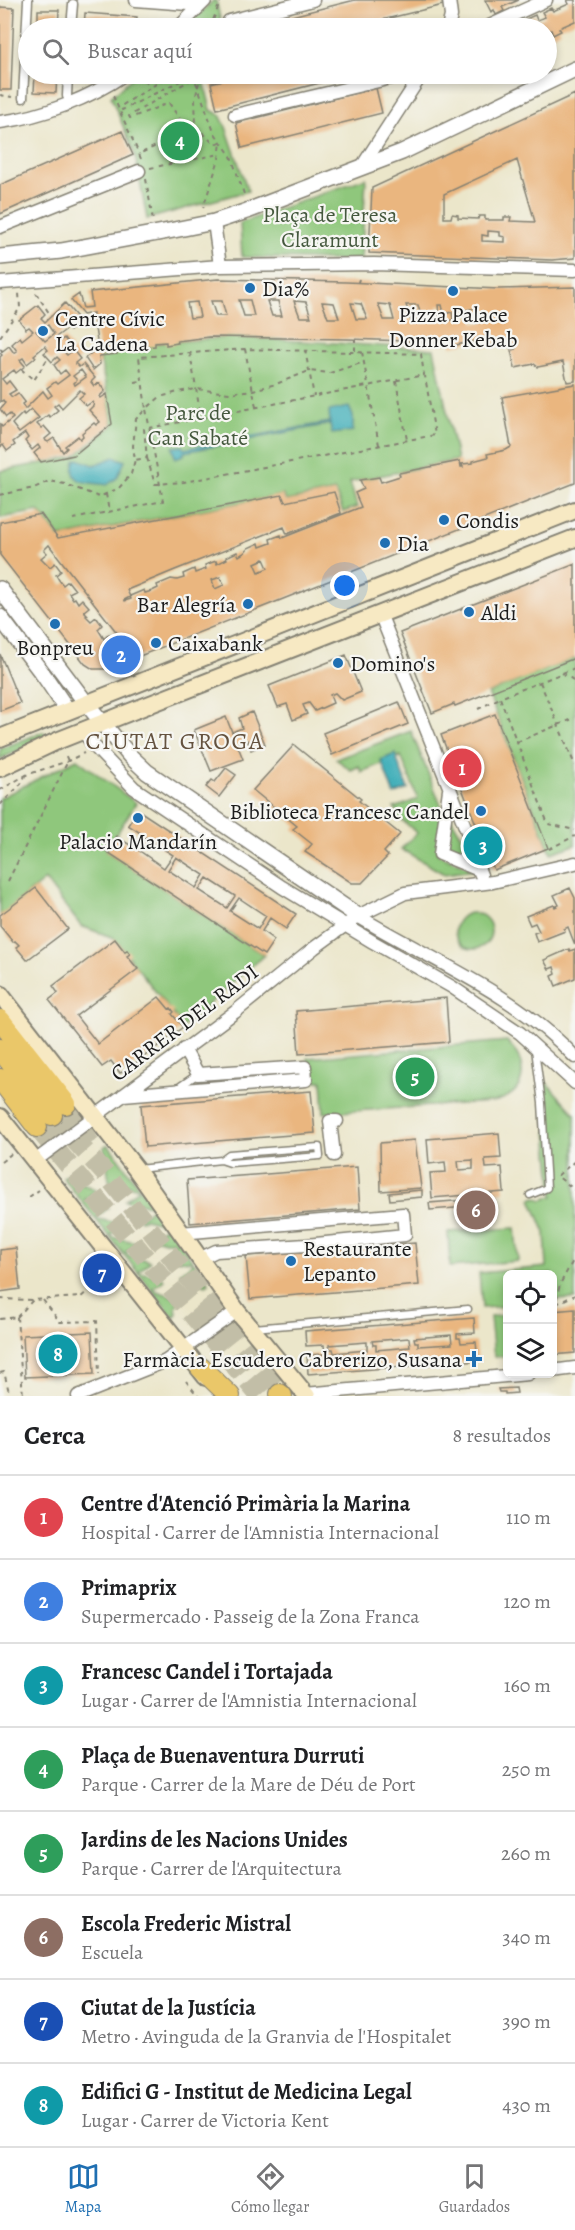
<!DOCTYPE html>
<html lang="es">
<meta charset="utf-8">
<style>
:root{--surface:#fff;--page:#f2f2f2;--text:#202124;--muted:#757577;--line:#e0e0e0;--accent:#1f6fb2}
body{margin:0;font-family:Alegreya,serif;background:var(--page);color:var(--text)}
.controls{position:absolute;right:18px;bottom:18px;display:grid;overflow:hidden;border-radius:9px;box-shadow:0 3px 9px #0003}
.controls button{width:54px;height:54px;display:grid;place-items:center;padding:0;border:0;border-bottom:2px solid var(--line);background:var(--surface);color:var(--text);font:30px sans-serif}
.you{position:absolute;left:345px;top:586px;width:21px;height:21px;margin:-15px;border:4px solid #fff;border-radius:50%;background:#1a73e8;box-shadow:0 0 0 9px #1a73e833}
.badge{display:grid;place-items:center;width:39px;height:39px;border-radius:50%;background:var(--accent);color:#fff;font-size:20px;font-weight:700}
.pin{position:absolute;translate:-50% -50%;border:3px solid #fff;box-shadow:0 2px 6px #0006}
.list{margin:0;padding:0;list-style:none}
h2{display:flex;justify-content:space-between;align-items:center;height:78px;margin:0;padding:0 24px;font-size:26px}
h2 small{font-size:20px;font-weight:400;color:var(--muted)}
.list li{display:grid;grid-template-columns:39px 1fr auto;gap:18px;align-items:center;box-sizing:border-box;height:84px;padding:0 24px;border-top:2px solid var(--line)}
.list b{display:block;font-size:22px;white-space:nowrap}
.list p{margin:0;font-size:20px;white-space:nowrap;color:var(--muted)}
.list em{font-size:20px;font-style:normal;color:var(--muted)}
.icon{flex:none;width:33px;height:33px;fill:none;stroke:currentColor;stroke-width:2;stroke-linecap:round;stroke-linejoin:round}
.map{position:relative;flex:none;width:575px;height:1396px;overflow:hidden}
.search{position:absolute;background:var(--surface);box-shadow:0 3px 9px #0003;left:18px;right:18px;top:18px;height:66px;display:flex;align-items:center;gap:15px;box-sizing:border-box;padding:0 21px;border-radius:33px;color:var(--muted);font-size:22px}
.sheet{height:750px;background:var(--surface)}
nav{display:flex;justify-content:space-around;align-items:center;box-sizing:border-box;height:84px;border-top:2px solid var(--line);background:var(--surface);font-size:16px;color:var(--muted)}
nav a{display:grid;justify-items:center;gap:3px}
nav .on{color:var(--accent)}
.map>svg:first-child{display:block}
</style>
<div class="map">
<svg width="575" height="1396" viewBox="0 0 575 1396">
<rect width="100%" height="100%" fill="#f6f6f2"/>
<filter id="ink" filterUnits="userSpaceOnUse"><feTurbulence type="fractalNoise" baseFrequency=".0167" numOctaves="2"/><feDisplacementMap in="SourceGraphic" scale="12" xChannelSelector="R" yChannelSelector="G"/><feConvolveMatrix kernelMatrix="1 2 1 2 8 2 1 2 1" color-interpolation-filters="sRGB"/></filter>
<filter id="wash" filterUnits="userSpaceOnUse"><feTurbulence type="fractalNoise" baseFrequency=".008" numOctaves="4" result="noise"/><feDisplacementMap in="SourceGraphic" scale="24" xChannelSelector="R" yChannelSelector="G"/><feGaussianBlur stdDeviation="1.35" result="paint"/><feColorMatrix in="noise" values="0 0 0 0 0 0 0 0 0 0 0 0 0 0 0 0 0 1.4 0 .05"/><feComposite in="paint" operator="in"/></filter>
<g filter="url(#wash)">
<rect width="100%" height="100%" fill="#ebe6ca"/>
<path fill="#8fc77b" stroke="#56724c" stroke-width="1.5" d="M214 0H216L222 28H184Z
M136 74H225L204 81 211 110 220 115 226 127 248 191 147 219 135 155 111 97Z
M366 178 361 261 242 257 240 223Z
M233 337 434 349 457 460 350 482 357 507 343 512 335 491 286 501 283 495 59 537 39 511 0 518V471L74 457 113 425 98 348Z
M575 658V845L551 853 488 693Z
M411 731 443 810 438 854 474 870 444 874 401 849 417 833 396 815 399 813 394 808 418 799 401 756 361 772 359 766 351 770 336 759Z
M43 732 47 738 0 759V749Z
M77 759 136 803 106 851 264 955 183 1027 114 938 81 926 45 880 0 916V798Z
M448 813 481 869 442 852Z
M455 931a18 18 0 1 1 36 0a18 18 0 1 1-36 0Z
M507 1041C530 1065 528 1095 492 1102L324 1113 322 1081H310L308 1058Z
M545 1081 575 1114V1299L553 1300 552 1274H508L507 1306 482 1308 479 1273 547 1267 545 1233 531 1199 536 1197 542 1200 553 1196 543 1085Z
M108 1144 209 1283 206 1285 180 1273 192 1264 191 1261 181 1260 163 1254 175 1244 173 1241H165L152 1237 166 1226 165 1224 145 1219 140 1220 139 1218 153 1207 152 1205 135 1203 125 1200 139 1189 138 1187C129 1187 121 1182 111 1183L109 1180 104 1147Z
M67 1175 96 1190 85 1199 108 1208 97 1217 98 1219 121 1224 122 1226 111 1235 112 1237 135 1242 136 1244 126 1252 128 1255 148 1260 150 1262 139 1271V1272L162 1277 164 1280 153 1288C161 1296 171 1292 179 1300L176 1308 177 1313 174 1318 63 1178Z
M515 1228 518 1261 450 1267 448 1232Z
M507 1315V1356L494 1357 490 1317Z"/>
<path fill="#3cadb8" stroke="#2c646a" stroke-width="1.5" d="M349 407 353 416V431L332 434 330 424 184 452V455L175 458 173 447 183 446 184 449 330 422 329 411Z
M115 457 125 461 117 478 107 485C93 482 67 487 75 461L78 459 94 465Z
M395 754 408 789 394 795 381 760Z"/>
<g id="blocks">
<path fill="#eab67f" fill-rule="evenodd" d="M355 0H441L443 5 349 28H244Z
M485 0H519L502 7 504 11 496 15 494 10 491 12Z
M567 0H575V21L559 28 561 31 553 35 551 30 546 32V28H516L528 23 526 19 535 15 537 20 545 17 542 12 551 8 553 11 569 4Z
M0 7 14 8 11 90H0Z
M38 10H59L58 28H38Z
M85 13 137 17 136 28H84Z
M35 74H57L56 93 34 92Z
M249 74H355L217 109 211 83Z
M437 74H462L463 78 454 82 452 78 441 83Z
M376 88 382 113 242 148 236 123Z
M575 94V258L552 260 369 253 372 188ZM517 160 535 222 510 221 511 217H504V220H485V216H479L478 219 458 218V215L452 214 451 218H444V194ZM488 231 500 232V236L505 237V242L482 241V235L488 236Z
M122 131 133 155 0 214V185Z
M218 279 346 282 499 289 575 287V381L567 382 563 362 538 367 534 364 515 368 511 350 516 349 515 347 510 348 509 342 482 347 481 340 451 346V342L439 344 435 342 348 339 209 337 177 341 178 343 166 345V342L155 343V346L145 347 144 345 133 346V349L120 351 116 348 117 354 99 356 100 364 93 370 85 358 98 348 93 315V313L83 315 71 300 79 294 83 308 92 307 90 292ZM239 300H250L254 316H244ZM211 301H222L226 316H216ZM267 301H278L282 316H272ZM294 301 306 302 311 317H300ZM197 302 200 317 190 318 187 303ZM322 302 334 303 339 318H328ZM351 303 361 304 367 319H356ZM378 304 390 305 394 320H384ZM406 305H418L422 320 411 321ZM438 305H442L444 314 452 312 453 320 440 321ZM476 308 477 314 481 313 483 322 475 323 473 317 466 318 465 310Z
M65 303 81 322 70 331 68 328 56 337 60 341 64 338 71 347 64 352 67 355 73 350 80 359 75 363 79 367 83 364 95 378 91 382 94 386 99 383 105 391 100 396 101 398 107 394 112 424 74 455 41 462 34 453 40 448 38 445 32 450 25 441 28 438 25 433 13 442 15 445 7 451 3 445 0 447V424L2 427 13 418 10 414 6 417 0 409 5 403 3 400 0 402V357L2 355 0 353 9 346 14 353 17 351 12 344 20 337 22 340 33 331 29 327 26 329 19 320 38 305 45 314 41 318 45 322ZM44 325 45 327 48 325 54 334 45 341 36 331ZM45 346 48 350 44 353 52 362 57 357 60 360 54 365 60 374 65 370 69 375 57 384 55 382 47 388 52 395 48 398 43 391 25 409 22 404 25 402 18 393 12 397 9 394 16 390 9 381 6 384 2 379 14 370 16 373 25 366 20 360 21 359 23 358 27 364 36 357 34 355ZM81 370 86 377 75 385 74 383 77 380 73 376ZM80 390 84 394 79 398 86 406 92 402 94 405 89 410 100 422 96 425 94 423 82 433 83 436 80 439 78 436 65 446 67 448 63 452 54 438 48 442 46 441 45 439 51 434 44 426 41 428 37 424 48 415 50 417 58 410 54 406 58 403 62 408ZM31 409 39 418 19 433 12 424 23 413 24 415Z
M575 384V483L107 669H93L85 664 0 555V522L41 514 58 538 282 495 285 502 334 492 341 513 287 534 284 527 175 570 127 590 130 597 124 600 125 601 131 599 130 596 144 590 145 593 152 591 158 588 157 585 171 579 177 580 184 578 183 574 194 569 195 573 206 569 205 565 216 561 217 564 227 559 226 557 237 552 239 556 244 553 248 548 259 543 260 547 271 543 270 539 281 535 282 538 361 507 355 493 364 489 360 480 379 477 381 482 400 476 399 473 460 461 461 467H463L462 464 473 463V461L488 457 487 454 506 450 511 447 502 397ZM49 545 118 634 113 639 109 634 104 639 98 629 102 625 96 617 91 621 86 616 88 615 84 611 89 607 82 599 78 603 75 598 73 599 69 593 75 590 68 581 63 585 59 580 56 575 61 571 55 563 50 567 41 558 47 553 44 550ZM264 559 268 568 259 572 255 563ZM220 577 224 585 215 589 212 580Z
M575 564V658L455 706 454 704 432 713 400 633Z
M0 654 20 703 0 711Z
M346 655 361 692 342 700 335 693 330 695 333 703 315 711 309 703 303 705 307 714 293 720 287 704 278 707 269 686Z
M399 702 408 724 332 755 323 733Z
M252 712 265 744 251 750 247 740 237 744 243 759 211 771 194 730 226 717 232 732 242 728 239 718Z
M495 714 548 848 494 870 441 735Z
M294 745 361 799 359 801 400 834 384 852 388 856 362 883H352L305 852 312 844 293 829 297 826 253 790Z
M226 768 236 775 219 797 206 787 212 780 215 782Z
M138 810 296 914 286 929 270 918 262 931 274 940 264 955 106 851 116 836 133 847 142 834 128 825ZM145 837 173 855 164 868 137 849ZM176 857 204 875 196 888 168 870ZM207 878 235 896 227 908 199 890ZM239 898 266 916 258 929 230 911Z
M36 888 68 929 27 960 16 947 19 945 15 941 13 942 0 926V915Z
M570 888 575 898V945L568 927 564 929 565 931 537 942 534 933 539 931 535 923 530 925 526 916 554 905 555 907 559 905 554 895Z
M115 939 125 952 127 950 130 954 127 956 138 969 76 1016 98 1044 159 997 169 1009 171 1008 174 1012 172 1014 183 1027 125 1071 120 1073 111 1061 102 1067 49 1000 58 993 53 986Z
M569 949 570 951 575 949V978L556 986 552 976 556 974 554 967 549 969 544 960Z
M446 998 449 1042 299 1054 296 1011Z
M311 1091 315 1133 145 1147 141 1105Z
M499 1133 501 1158 485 1159 486 1168 502 1167 504 1192 432 1198 430 1173 446 1172 445 1162 429 1164 427 1139ZM473 1160V1169L459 1170 458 1161Z
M415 1140 421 1188 381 1191 380 1143Z
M357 1167 360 1209 190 1223 187 1180Z
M422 1190V1197L390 1200 389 1193Z
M492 1198 493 1205 430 1210 429 1203Z
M415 1243 419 1285 250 1299 246 1256Z
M16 1248 20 1289 0 1292V1250Z
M575 1309V1353L552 1355V1311Z
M474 1318 475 1333 457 1334V1338H460L461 1343 476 1342 478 1361 308 1374 307 1355 325 1354 324 1345 306 1346 305 1331ZM451 1335 452 1344 418 1346V1342H415L414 1338ZM409 1338 410 1347 376 1350V1345H373L372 1341ZM367 1342V1350L334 1353 333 1349H330L329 1345Z
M92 1332 94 1374 25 1377 23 1335Z
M516 1388 517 1393 505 1394V1392H499L498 1389Z"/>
</g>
</g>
<g filter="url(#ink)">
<use href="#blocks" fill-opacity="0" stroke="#848173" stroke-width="1.5"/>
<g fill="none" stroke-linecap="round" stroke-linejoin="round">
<path stroke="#c2bea7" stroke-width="20" stroke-dasharray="20 10" stroke-linecap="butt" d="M66 1104 90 1144
M52 1115 111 1180 280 1394
M37 1127 260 1396"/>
<g stroke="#848173" stroke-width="9">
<path id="service" d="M179 1087 198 1074
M138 1169 221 1160 230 1163 320 1156 319 1147 229 1154 221 1160
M530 1195 547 1188 542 1103 535 1049
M254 1328 468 1309"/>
</g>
<g stroke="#848173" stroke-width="11">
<path id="pedestrian" d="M71 28 73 4
M67 96 68 74
M23 98 28 0"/>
</g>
<g stroke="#848173" stroke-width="15">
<path id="minor" d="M136 0 201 5
M229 21 313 0
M178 28 205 1
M448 28 451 16 449 0
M485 28 546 0
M235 115 408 74
M0 122C42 117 90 98 125 74
M361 168 422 74
M214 222 220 266
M0 227 139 171
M0 283 220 266 374 264 575 270
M381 616 472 844
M84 732 93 745 134 788 282 887 373 942 452 987 520 1033 575 1083
M449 790 440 854 479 870 481 875
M358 916C432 961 515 993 575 1057
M123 1095 306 1080 305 1067 198 1074 184 1049
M334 1155 330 1121H337
M35 1161 235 1012 314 948 358 916 405 893 493 882 575 863
M180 1233 403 1214 405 1235 306 1245 216 1251 199 1259
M552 1371 575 1368
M305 1394 528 1374
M78 1396 166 1361 237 1311"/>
</g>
<g stroke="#848173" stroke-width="18">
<path id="tertiary" d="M0 257 61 251 174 230 214 222 247 211 402 152 575 69
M0 589 86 703 130 756 147 772 358 916
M0 617 45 677 68 711"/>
</g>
<g stroke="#848173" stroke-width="20">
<path id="secondary" d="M0 738 575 510
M0 768 57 741 130 712 575 538
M0 994 136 1169 237 1311 307 1396
M0 1117 206 1377"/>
</g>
<g stroke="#848173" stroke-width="22">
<path id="trunk" d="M0 1020 66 1104
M0 1049 52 1115
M0 1079 37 1127
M200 1367 230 1396
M280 1394 282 1396"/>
</g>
<path stroke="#848173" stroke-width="2" stroke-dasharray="4.5 4.5" stroke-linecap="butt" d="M210 28 221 0
M151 74 144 80 146 82 165 74
M172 74 121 106 122 110 192 75
M192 74 198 87 195 99 196 126 214 144 221 142 219 159 203 208
M201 74 198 87 214 132 231 156 244 194
M192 79 129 116 130 118 169 103 188 131 196 126
M0 95 12 97
M113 96 139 154
M141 159 139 154 188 131
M150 168 220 154
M146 179 153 221
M358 282 359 279
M36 293 51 316
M0 337 20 308 19 293
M0 349 3 351
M245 349 256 407
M305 350 314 396
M355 351V340
M362 352 379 445
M190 353 201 418
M21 369 34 380 48 358
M396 381 407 440
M135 382 142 381
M147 458 155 484 184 482 435 435 425 376
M106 494 109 512
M0 495 34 488 49 481 65 484 99 497 119 488 131 474 135 460 133 446 136 419 146 409 139 357 245 349 421 354 424 375 144 429 147 458 135 460
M73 519 163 501 146 409 160 397 178 392 196 389 229 393 253 390 276 384 309 371 330 373 364 362
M575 668 500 698 548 824 575 830
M562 673 575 681
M540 682 575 765
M478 709 500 698
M517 742 575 718
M0 790 26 775 68 761 84 753
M0 805 21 784 25 776
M549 849 575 836
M8 881 68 761 65 754
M575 1161 557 1176 575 1190
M1 1162 11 1154
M29 1197 39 1190
M0 1299 33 1300
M43 1300 60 1322 97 1321 99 1374
M556 1304 575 1295
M552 1305H555L560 1284 575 1257
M17 1317 33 1300 81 1297 96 1284
M17 1317 23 1396
M0 1319 17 1317
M0 1373 4 1372 10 1396
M186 1381 198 1396"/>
<use href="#service" stroke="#fff" stroke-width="6"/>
<use href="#pedestrian" stroke="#fff" stroke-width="8"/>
<use href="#minor" stroke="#fff" stroke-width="12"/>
<use href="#tertiary" stroke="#fff" stroke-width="15"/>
<use href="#secondary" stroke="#f7e9c3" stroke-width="16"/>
<use href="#trunk" stroke="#eac769" stroke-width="20"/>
</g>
</g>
<g fill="#1f6fb2" stroke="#f6f6f2" stroke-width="2">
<circle cx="250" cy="288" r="6"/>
<circle cx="453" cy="291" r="6"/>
<circle cx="43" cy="331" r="6"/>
<circle cx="444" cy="520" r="6"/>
<circle cx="385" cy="543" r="6"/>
<circle cx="248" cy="604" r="6"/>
<circle cx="469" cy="612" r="6"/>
<circle cx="55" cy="624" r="6"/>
<circle cx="156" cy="643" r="6"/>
<circle cx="338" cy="663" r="6"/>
<circle cx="481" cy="811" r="6"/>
<circle cx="138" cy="818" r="6"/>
<circle cx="291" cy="1261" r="6"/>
<path d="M471 1350h6v6h6v6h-6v6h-6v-6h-6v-6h6z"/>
</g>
<g text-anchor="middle" stroke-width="4.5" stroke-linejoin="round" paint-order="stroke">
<g font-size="22" fill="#44583d" stroke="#f6f6f2">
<text x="330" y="222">Plaça de Teresa<tspan x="330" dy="25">Claramunt</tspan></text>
<text x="198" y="420">Parc de<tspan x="198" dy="25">Can Sabaté</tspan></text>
</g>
<g font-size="22" fill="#1c1c1c" stroke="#f6f6f2" text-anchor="start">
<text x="262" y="296">Dia%</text>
<text x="453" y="322" text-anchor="middle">Pizza Palace<tspan x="453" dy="25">Donner Kebab</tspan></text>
<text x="55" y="326">Centre Cívic<tspan x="55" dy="25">La Cadena</tspan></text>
<text x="456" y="528">Condis</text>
<text x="397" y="551">Dia</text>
<text x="236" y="612" text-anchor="end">Bar Alegría</text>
<text x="481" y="620">Aldi</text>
<text x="168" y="651">Caixabank</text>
<text x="55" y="655" text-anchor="middle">Bonpreu</text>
<text x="350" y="671">Domino's</text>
<text x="469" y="819" text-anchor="end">Biblioteca Francesc Candel</text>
<text x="138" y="849" text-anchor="middle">Palacio Mandarín</text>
<text x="303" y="1256">Restaurante<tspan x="303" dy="25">Lepanto</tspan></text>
<text x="462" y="1367" text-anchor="end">Farmàcia Escudero Cabrerizo, Susana</text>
</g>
<g font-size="22" fill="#1c1c1c" stroke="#f6f6f2">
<text transform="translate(184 1022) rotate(-37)" y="8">CARRER DEL RADI</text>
</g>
<g font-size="24" letter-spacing="1.5" fill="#64523f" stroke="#f6f6f2">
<text x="175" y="749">CIUTAT GROGA</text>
</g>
</g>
</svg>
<div class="controls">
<button><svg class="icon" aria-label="locate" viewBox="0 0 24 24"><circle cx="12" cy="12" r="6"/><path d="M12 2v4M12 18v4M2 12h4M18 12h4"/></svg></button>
<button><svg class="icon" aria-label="layers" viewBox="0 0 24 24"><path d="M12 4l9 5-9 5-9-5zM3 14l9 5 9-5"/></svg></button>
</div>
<div class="you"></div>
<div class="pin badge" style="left:462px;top:768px;background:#e0444e">1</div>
<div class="pin badge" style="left:121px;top:655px;background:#3f7fe0">2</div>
<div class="pin badge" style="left:483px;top:846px;background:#0f9aa8">3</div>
<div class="pin badge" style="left:180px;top:141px;background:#2e9e5b">4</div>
<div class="pin badge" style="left:415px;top:1077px;background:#2e9e5b">5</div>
<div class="pin badge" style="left:476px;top:1210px;background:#8d6e63">6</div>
<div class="pin badge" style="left:102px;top:1273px;background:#1a4fb4">7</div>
<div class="pin badge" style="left:58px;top:1354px;background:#0f9aa8">8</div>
<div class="search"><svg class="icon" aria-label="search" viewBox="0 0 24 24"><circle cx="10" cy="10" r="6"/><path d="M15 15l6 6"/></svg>Buscar aquí</div>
</div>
<section class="sheet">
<h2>Cerca<small>8 resultados</small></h2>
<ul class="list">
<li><span class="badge" style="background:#e0444e">1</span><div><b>Centre d'Atenció Primària la Marina</b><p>Hospital · Carrer de l'Amnistia Internacional</p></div><em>110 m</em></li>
<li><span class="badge" style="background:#3f7fe0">2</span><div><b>Primaprix</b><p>Supermercado · Passeig de la Zona Franca</p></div><em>120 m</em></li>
<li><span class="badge" style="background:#0f9aa8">3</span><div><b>Francesc Candel i Tortajada</b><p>Lugar · Carrer de l'Amnistia Internacional</p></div><em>160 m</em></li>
<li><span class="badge" style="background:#2e9e5b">4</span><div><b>Plaça de Buenaventura Durruti</b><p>Parque · Carrer de la Mare de Déu de Port</p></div><em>250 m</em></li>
<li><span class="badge" style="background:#2e9e5b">5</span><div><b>Jardins de les Nacions Unides</b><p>Parque · Carrer de l'Arquitectura</p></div><em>260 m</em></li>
<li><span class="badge" style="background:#8d6e63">6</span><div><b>Escola Frederic Mistral</b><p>Escuela</p></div><em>340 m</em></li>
<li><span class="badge" style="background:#1a4fb4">7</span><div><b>Ciutat de la Justícia</b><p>Metro · Avinguda de la Granvia de l'Hospitalet</p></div><em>390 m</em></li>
<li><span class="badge" style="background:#0f9aa8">8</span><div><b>Edifici G - Institut de Medicina Legal</b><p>Lugar · Carrer de Victoria Kent</p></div><em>430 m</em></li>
</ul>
</section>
<nav>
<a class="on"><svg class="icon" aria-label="map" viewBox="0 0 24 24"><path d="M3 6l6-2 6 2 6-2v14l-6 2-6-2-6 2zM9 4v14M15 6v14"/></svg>Mapa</a>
<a><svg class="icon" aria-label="directions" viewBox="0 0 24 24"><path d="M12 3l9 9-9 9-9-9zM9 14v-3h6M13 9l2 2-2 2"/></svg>Cómo llegar</a>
<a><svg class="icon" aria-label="saved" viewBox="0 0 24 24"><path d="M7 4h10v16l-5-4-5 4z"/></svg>Guardados</a>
</nav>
